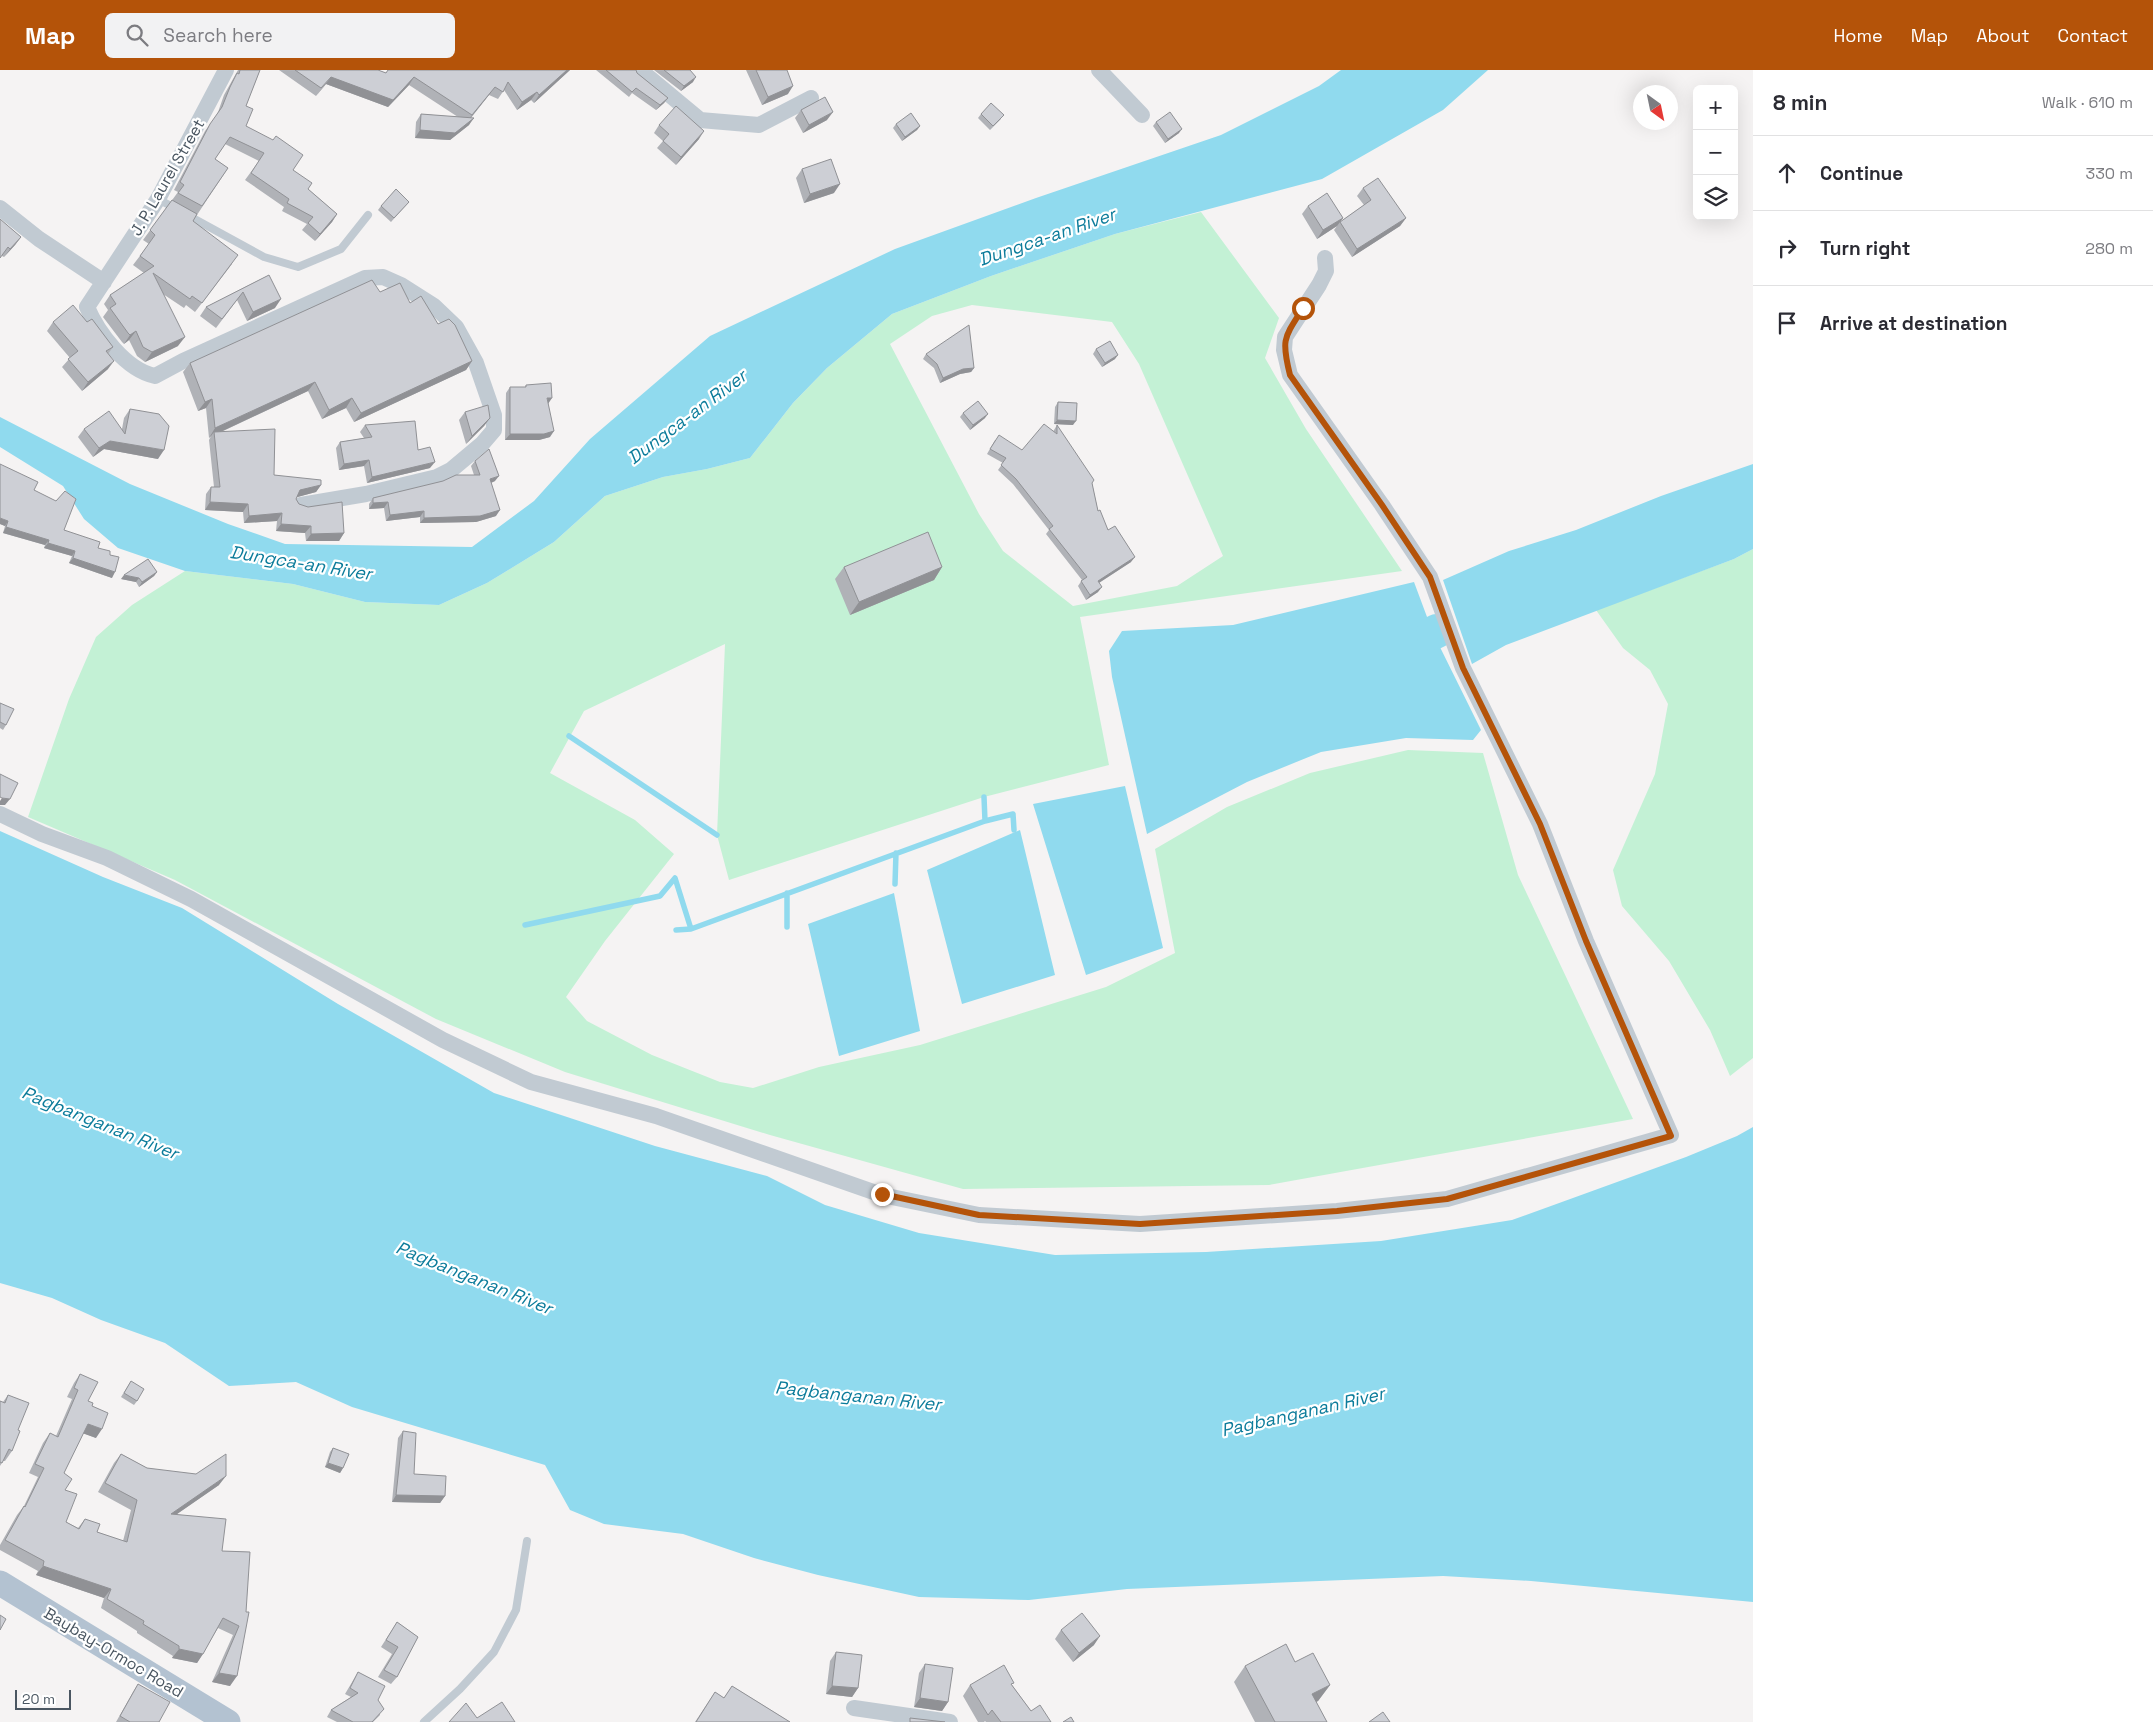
<!DOCTYPE html>
<meta charset="utf-8">
<style>
:root{--surface:#fff;--page:#f2f2f3;--text:#2b2b33;--muted:#7c7c81;--line:#e1e1e2;--accent:#b45309}
body{margin:0;font-family:"Space Grotesk",sans-serif;background:var(--page);color:var(--text)}
.controls{position:absolute;right:15px;top:15px;display:grid;overflow:hidden;border-radius:8px;box-shadow:0 5px 20px #0002}
.controls button{width:45px;height:45px;display:grid;place-items:center;padding:0;border:0;border-bottom:1px solid var(--line);background:var(--surface);color:var(--text);font:25px sans-serif}
.compass{position:absolute;left:1633px;top:15px;width:45px;height:45px;border-radius:50%;background:var(--surface);box-shadow:0 5px 20px #0002;rotate:147deg}
.scale{position:absolute;left:15px;bottom:12px;width:56px;box-sizing:border-box;padding-left:5px;border:2px solid #4a5661;border-top:0;font-size:14px;line-height:18px;white-space:nowrap;color:#4a5661;-webkit-text-stroke:4px #fff;paint-order:stroke}
.stop{position:absolute;width:15px;height:15px;margin:-11px;border:4px solid #b45309;border-radius:50%;background:#fff}
.stop.end{background:#b45309;border-color:#fff;box-shadow:0 1px 5px #0008}
.list{margin:0;padding:0;list-style:none}
h2{display:flex;justify-content:space-between;align-items:center;height:65px;margin:0;padding:0 20px;font-size:21px}
h2 small{font-size:16px;font-weight:400;color:var(--muted)}
.list li{display:grid;grid-template-columns:32px 1fr auto;gap:15px;align-items:center;box-sizing:border-box;height:75px;padding:0 20px;border-top:1px solid var(--line)}
.list b{display:block;font-size:19px;white-space:nowrap}
.list em{font-size:16px;font-style:normal;color:var(--muted)}
.icon{flex:none;width:28px;height:28px;fill:none;stroke:currentColor;stroke-width:2;stroke-linecap:round;stroke-linejoin:round}
.map{position:relative;flex:none;width:1753px;height:1652px;overflow:hidden}
header{display:flex;align-items:center;gap:30px;box-sizing:border-box;height:70px;padding:0 25px;background:var(--accent);color:#fff}
header strong{font-size:24px}
nav{display:flex;gap:28px;margin-inline-start:auto;font-size:18px}
.search{width:350px;height:45px;background:var(--page);display:flex;align-items:center;gap:12px;box-sizing:border-box;padding:0 18px;border-radius:8px;color:var(--muted);font-size:19px}
main{display:flex}
aside{flex:1;background:var(--surface)}
.map>svg:first-child{display:block}
</style>
<header>
<strong>Map</strong>
<div class="search"><svg class="icon" aria-label="search" viewBox="0 0 24 24"><circle cx="10" cy="10" r="6"/><path d="M15 15l6 6"/></svg>Search here</div>
<nav><a>Home</a><a>Map</a><a>About</a><a>Contact</a></nav>
</header>
<main>
<div class="map">
<svg width="1753" height="1652" viewBox="0 0 1753 1652">
<rect width="100%" height="100%" fill="#f5f3f3"/>
<path fill="#c3f1d5" fill-rule="evenodd" d="M1201 142 1279 248 1265 288 1306 359 1402 501 1080 547 1109 695 984 727 729 810 717 765 725 574 584 641 550 703 635 750 674 784 605 871 566 927 587 951 652 985 720 1012 753 1018 819 997 920 975 1106 917 1175 883 1155 779 1227 737 1310 703 1408 680 1483 683 1518 805 1633 1049 1269 1115 963 1119 770 1065 565 1002 436 949 175 810 28 747 69 629 96 567 132 535 185 501 293 514 365 532 439 535 487 513 554 472 605 426 663 407 707 399 750 388 793 333 827 298 892 244 991 206 1115 164ZM972 235 1112 252 1139 294 1223 486 1177 516 1073 536 1003 481 979 444 890 274 932 246Z
M1753 479V988L1730 1006 1710 960 1669 891 1622 836 1613 800 1655 704 1668 634 1650 600 1623 578 1596 540 1734 489Z"/>
<path fill="#90daee" d="M1341 0H1488L1443 40 1322 109 1115 164 991 206 892 244 827 298 793 333 750 388 707 399 663 407 605 426 554 472 487 513 439 535 365 532 293 514 185 501 118 478 84 449 63 416 0 377V347L130 414 228 454 285 474 472 477 534 431 590 369 710 266 895 179 1036 128 1221 65 1319 16Z
M1753 394V479L1734 489 1506 575 1472 594 1443 510 1509 481 1576 460 1661 426Z
M1414 512 1433 563 1481 660 1473 670 1406 668 1321 682 1247 712 1147 764 1112 607 1109 581 1122 561 1233 555Z
M1125 716 1163 878 1086 905 1033 734Z
M1020 760 1055 905 962 934 927 800Z
M0 761 103 807 182 838 338 934 494 1023 655 1076 767 1106 825 1135 919 1163 1055 1185 1206 1182 1381 1171 1512 1150 1686 1087 1737 1066 1753 1057V1532L1531 1511 1443 1506 1127 1519 1029 1530 919 1527 818 1505 754 1488 683 1464 604 1454 570 1440 545 1395 352 1337 296 1312 229 1316 165 1273 101 1250 52 1228 0 1213Z
M894 823 920 961 839 986 808 854Z"/>
<g fill="none" stroke-linecap="round" stroke-linejoin="round">
<path stroke="#90daee" stroke-width="5.5" d="M569 666 717 765
M985 751 1013 744 1014 760
M895 814 896 783
M525 855 660 826 675 808 691 859 985 751 984 727
M787 857V823
M676 860 691 859"/>
<path stroke="#90daee" stroke-width="34" d="M1433 563 1437 561"/>
<path stroke="#c1cad2" stroke-width="8" d="M158 129 264 187 298 197 341 179 368 145
M424 1652 460 1619 494 1582 516 1540 527 1471"/>
<path stroke="#c1cad2" stroke-width="16" d="M226 0 158 129 87 237C98 263 126 300 155 306L183 291 365 208 383 207 401 215 434 236 456 257 476 293 494 345V360L482 374 451 400 437 407 366 424 301 435
M640 0 700 50 759 55 811 28
M1099 0 1142 45
M0 138 39 169 104 212
M0 744 42 764 107 788 191 829 443 970 531 1012 656 1046 882 1125 979 1145 1140 1154 1337 1141 1447 1129 1671 1065 1586 871 1540 754 1463 598 1430 507 1382 435 1290 305 1284 280 1285 267 1319 215 1326 201 1325 188
M854 1638 950 1652"/>
<path stroke="#b3c2d1" stroke-width="25" d="M0 1513 228 1652"/>
</g>
<path fill="#b0b2b7" d="M238 0H260L246 36V56L293 100 308 119 337 144 332 152 315 171 302 160 307 154 282 141 284 137 245 110 259 91 225 74 215 89 228 98 193 151 232 194 195 242 186 235 184 238 163 224 178 276 145 292 137 286 129 270 124 274 122 272 103 247 108 240 104 234 110 225 144 203 133 195 149 174 143 170 178 122 174 120 205 61 217 45 224 25Z
M279 0H378L386 3 388 0H570L534 33 531 30 517 40 504 20 498 29 489 25 471 48 469 55 450 70 415 68 416 52 421 44 458 47 409 15 388 37 326 14 316 26Z
M596 0H636L637 3 668 28 664 33 656 40 632 23 629 27Z
M654 0H690L693 12 681 21Z
M746 0H787L788 24 762 35Z
M801 40 827 50 803 63 795 48Z
M981 44 1001 49 990 60 978 48Z
M1156 52 1179 63 1165 73 1153 56Z
M896 54 920 56 917 60 902 71 893 58Z
M659 55 699 69 676 95 657 78 663 71 654 63Z
M802 99 834 123 804 133 796 108Z
M1363 118 1406 148 1400 156 1352 187 1334 160 1340 152 1364 135 1357 126Z
M409 132 391 152 378 140 381 136Z
M1308 136 1343 148 1337 156 1317 169 1302 144Z
M0 149 21 167 15 175 4 187 2 186Z
M269 205 275 238 247 251 237 230 216 258 200 246 206 237Z
M380 222 410 233 438 254 472 291 466 300 354 352 346 338 322 349 308 321 221 362 274 405 321 415 316 422 297 427 296 429 299 434 344 463 339 471H306L305 463 276 461 277 451 244 453 243 442 205 440 206 424 211 417H214L209 370 211 366 209 368 206 338 198 341 183 302 190 293Z
M53 252H87L113 277 108 284V299L82 321 62 297 70 288 47 261Z
M1096 279 1115 289 1102 297 1093 284Z
M926 284 974 298 971 302 960 304 940 313 934 298 923 289Z
M526 315 548 334 550 367 539 370H505L506 323 510 317H525Z
M1058 332 1073 355 1054 354 1055 337Z
M130 339 158 389 104 379 93 387 78 367 84 359H122L124 348Z
M465 342 490 348 484 356 466 374 459 350Z
M963 343 985 348 970 360 960 347Z
M365 355 418 380 430 398 367 413 364 396 339 400 336 378 340 372 364 368 360 362Z
M1057 355 1092 413 1098 441 1108 460 1131 492 1099 513 1098 522 1086 530 1078 516 1082 510 1046 464 1049 460 1013 414 998 400 1003 393 987 384 995 370 1022 380 1053 362 1054 360Z
M475 391 495 411 491 413 496 446 476 452 420 453V447L386 451 384 438 369 439V434L373 428 474 405 471 396Z
M34 420 64 460 110 485 112 508 69 493 72 486 44 478 45 475 3 463 5 456 0 454Z
M844 497H942L934 510 850 545 835 509Z
M157 502 154 506 139 517 136 512 121 509Z
M0 633 6 655 3 660 0 658Z
M80 1304 88 1331 92 1336 96 1368 83 1363 64 1403 66 1452 78 1458 85 1449 97 1462 123 1471 131 1440 98 1422 114 1393 121 1384 147 1398 219 1415 177 1444 222 1481 250 1482 230 1616 212 1612 233 1565 218 1558 197 1593 172 1588 173 1586 137 1563V1561L101 1538 104 1528 36 1505 38 1501 0 1480V1475L17 1445 24 1436 38 1407 29 1403 43 1373 50 1363 56 1366 72 1329 67 1327 74 1313Z
M131 1311 137 1331 134 1335 121 1327Z
M8 1325 18 1360 12 1381 5 1391H3L0 1396V1331L3 1332Z
M403 1361 414 1404 445 1426 440 1433 392 1432 398 1368Z
M333 1378 343 1398 340 1403 325 1397 330 1382Z
M397 1552 418 1567 397 1607 391 1614 378 1607 392 1584 381 1577Z
M1061 1560 1094 1575 1073 1592 1055 1569Z
M836 1582 858 1618 852 1627 826 1624 830 1591Z
M1295 1592 1330 1615 1318 1631 1316 1632 1327 1652H1255L1234 1612 1245 1596Z
M925 1594 948 1632 942 1641 914 1637 919 1603Z
M358 1602 378 1630 380 1645 373 1652H337L327 1647 331 1640 351 1627 345 1624Z
M138 1614 159 1652H116L133 1622Z
M970 1615H1012L1031 1641 1051 1652H986L985 1651 984 1652H978L963 1626Z
M732 1616 790 1652H695L715 1622 724 1628Z"/>
<path fill="#909195" d="M567 0H570L534 33 539 25Z
M331 7H414L409 15 388 37 326 14 316 26Z
M696 7 693 12 681 21 684 16Z
M793 16 788 24 762 35 768 27Z
M495 17 489 25 467 52 472 45Z
M537 22 531 30 517 40 522 32Z
M668 28 664 33 656 40 660 35Z
M833 42 827 50 803 63 809 55Z
M474 48 469 55 450 70 415 68 420 60Z
M920 56 917 60 902 71 905 67Z
M1182 59 1179 63 1165 73 1168 69Z
M704 61 699 69 676 95 681 87Z
M840 114 834 123 804 133 810 124Z
M337 144 332 152 315 171 320 164Z
M1343 148 1337 156 1317 169 1323 160Z
M1406 148 1400 156 1352 187 1357 179Z
M21 167 15 175 4 187 10 179Z
M281 229 275 238 247 251 253 242Z
M136 261 129 270 124 274 130 265Z
M185 267 178 276 145 292 152 282Z
M1118 285 1115 289 1102 297 1105 293Z
M114 291 108 299 82 321 88 312Z
M472 291 466 300 354 352 361 343Z
M974 298 971 302 960 304 940 313 943 308 963 299Z
M315 312 308 321 214 365V362L211 366 209 368 215 358Z
M352 328 346 338 322 349 329 340Z
M547 328H552L548 334Z
M212 329 206 338 198 341 205 332Z
M988 344 985 348 970 360 973 355Z
M490 348 484 356 466 374 472 366Z
M1057 350 1076 351 1073 355 1054 354Z
M554 361 550 367 539 370H505L510 364Z
M110 371 164 380 158 389 104 379 93 387 99 378Z
M369 390 364 396 339 400 344 394Z
M435 392 430 398 367 413 372 407Z
M499 406 495 411 486 415 490 409Z
M321 415 316 422 294 428 300 420Z
M210 432 248 434 243 442 205 440Z
M388 432 384 438 369 439 373 433Z
M500 440 496 446 476 452 420 453 424 448Z
M424 441 420 447 386 451 390 445Z
M282 443 277 451 244 453 249 446Z
M0 448 8 451 5 456 0 454Z
M281 454 311 456 305 463 276 461Z
M6 457 49 470 45 475 3 463Z
M344 463 339 471H306L311 464Z
M48 473 75 481 72 486 44 478Z
M1135 487 1131 492 1094 516 1098 511Z
M73 488 115 502 112 508 69 493Z
M942 497 934 510 850 545 859 532Z
M157 502 154 506 139 517 142 512Z
M124 505 139 508 136 512 121 509Z
M1102 517 1098 522 1086 530 1090 525Z
M2 728 10 729 5 735H0V731Z
M88 1354 102 1359 96 1368 82 1363Z
M328 1393 343 1398 340 1403 325 1397Z
M226 1406 219 1415 164 1453 171 1444Z
M396 1425 445 1426 440 1433 392 1432Z
M43 1496 111 1519 104 1528 36 1505Z
M1100 1566 1094 1575 1073 1592 1079 1583Z
M179 1579 203 1584 197 1593 172 1588Z
M219 1603 237 1606 230 1616 212 1612Z
M1330 1615 1318 1631 1301 1640 1312 1624Z
M832 1616 858 1618 852 1627 826 1624Z
M920 1628 948 1632 942 1641 914 1637Z"/>
<path fill="#cdcfd5" stroke="#909195" d="M240 0H260L246 36 253 39 246 56 273 70 276 66 303 85 293 100 312 113 308 119 337 144 320 164 308 153 313 147 287 133 289 129 251 103 264 83 230 67 215 89 228 98 202 136 178 123 184 115 180 112 210 54 222 37 230 17 237 3 239 4Z
M295 0H378L386 3 388 0H567L539 25 537 22 522 32 508 12 503 22 495 17 472 45 414 7 393 30 331 7 321 18Z
M606 0H636L637 3 668 28 660 35 636 18 632 22Z
M664 0H690L696 7 684 16Z
M756 0H787L793 16 768 27Z
M825 27 833 42 809 55 801 40Z
M991 33 1004 45 993 56 981 44Z
M676 36 704 61 681 87 663 71 669 64 659 55Z
M1170 42 1182 59 1168 69 1156 52Z
M911 43 920 56 905 67 896 54Z
M421 44 474 48 455 63 420 60Z
M831 89 840 114 810 124 802 99Z
M1378 108 1406 148 1357 179 1340 152 1371 130 1363 118Z
M396 119 409 132 394 148 381 136Z
M1327 123 1343 148 1323 160 1308 136Z
M172 130 197 144 193 151 238 185 202 233 192 226 190 229 153 203 185 267 152 282 143 277 136 261 130 265 128 263 110 238 116 234 110 225 154 196 140 186 155 165 150 160Z
M0 149 21 167 10 179 8 177 0 188Z
M269 205 281 229 253 242 243 222 222 249 206 237Z
M372 210 380 222 400 213 410 233 421 226 438 254 449 249 455 255 472 291 361 343 352 328 329 340 315 312 215 358 212 329 205 332 190 293Z
M73 235 87 252 92 249 113 277 106 281 114 291 88 312 68 289 78 281 53 252Z
M969 255 974 298 963 299 943 308 937 294 926 284Z
M1110 271 1118 285 1105 293 1096 279Z
M551 313 552 328H547L554 361 544 364H510V317H526V315Z
M978 331 988 344 973 355 963 343Z
M1058 332 1077 333 1076 351 1057 350Z
M488 335 490 348 472 366 465 342Z
M130 339 159 344 169 356 164 380 110 371 99 378 84 359 109 341 125 364Z
M415 351 418 380 430 377 435 392 372 407 369 390 344 394 340 372 372 367 365 355Z
M1044 354 1057 364V355L1094 410 1092 413 1098 441 1100 440 1108 460 1115 456 1135 487 1098 511 1102 517 1090 525 1081 511 1087 507 1049 459 1053 456 1016 409 1001 395 1006 388 990 379 999 365 1022 380Z
M275 359 274 405 321 410V415L300 420 296 429 299 434 308 437 342 432 344 463 311 464V456L281 454 282 443 249 446 248 434 210 432 211 417H220L214 362Z
M489 379 499 406 490 409 500 440 480 446 424 448V441L390 445 388 432 373 433V428L443 411 456 405H480L475 391Z
M0 394 38 412 34 420 56 431 65 421 76 429 64 460 100 472 98 478 110 481V485L119 487 115 502 73 488 75 481 48 473 49 470 6 457 8 451 0 448Z
M928 462 942 497 859 532 844 497Z
M148 489 157 502 142 512 139 508 124 505Z
M0 633 14 639 6 655 0 652Z
M0 704 18 713 10 729 2 728 0 727Z
M80 1304 98 1312 88 1331 93 1333 92 1336 108 1343 102 1359 88 1354 64 1403 72 1409 65 1420 77 1424 66 1452 79 1459 85 1449 100 1454 97 1462 127 1472 137 1430 105 1413 121 1384 147 1398 196 1404 226 1384V1406L171 1444 226 1449 222 1481 250 1482 246 1542H249L237 1606 219 1603 239 1556 223 1548 203 1584 179 1579V1576L143 1554 144 1551 107 1529 111 1519 43 1496 44 1491 5 1470 24 1436 25 1437 44 1398 35 1394 50 1363 58 1367 78 1320 74 1318Z
M131 1311 144 1319 137 1331 124 1323Z
M8 1325 29 1333 18 1360 20 1361 12 1381 9 1379 2 1393 0 1392V1331L5 1333Z
M403 1361 416 1363 414 1404 446 1406 445 1426 396 1425Z
M333 1378 349 1384 343 1398 328 1393Z
M1082 1543 1100 1566 1079 1583 1061 1560Z
M0 1545 6 1549 0 1560Z
M397 1552 418 1567 397 1607 384 1600 398 1577 386 1570Z
M1286 1574 1295 1592 1313 1583 1330 1615 1312 1624 1327 1652H1275L1245 1596Z
M836 1582 862 1585 858 1618 832 1616Z
M925 1594 953 1598 948 1632 920 1628Z
M1004 1595 1014 1613 1011 1614 1031 1641 1040 1635 1051 1652H1001L992 1640 988 1645 970 1615Z
M358 1602 385 1616 378 1630 384 1639 372 1652H353L331 1640 358 1623 350 1618Z
M138 1614 170 1632 159 1652H130L120 1646Z
M732 1616 790 1652H696L715 1622 724 1628Z
M502 1632 515 1652H449L466 1633 477 1648Z
M1383 1642 1390 1652H1369Z
M1071 1647 1074 1652H1063Z
M910 1648 945 1652H910Z"/>
<g fill="none" stroke-linecap="round" stroke-linejoin="round">
<path stroke="#b45309" stroke-width="6" d="M882 1124 979 1145 1140 1154 1337 1141 1447 1129 1671 1066 1586 871 1540 754 1463 598 1430 507 1382 435 1290 305C1281 269 1284 268 1303 238"/>
</g>
<g text-anchor="middle" stroke-width="4.5" stroke-linejoin="round" paint-order="stroke">
<g font-size="16" fill="#4a5661" stroke="#fff">
<text transform="translate(167 107) rotate(-60)" y="6">J. P. Laurel Street</text>
<text transform="translate(114 1582) rotate(31)" y="6">Baybay-Ormoc Road</text>
</g>
<g font-size="18" font-style="italic" fill="#0c7c9b" stroke="#fff">
<text transform="translate(1047 167) rotate(-19)" y="6">Dungca-an River</text>
<text transform="translate(687 347) rotate(-37)" y="6">Dungca-an River</text>
<text transform="translate(301 493) rotate(9)" y="6">Dungca-an River</text>
<text transform="translate(100 1053) rotate(22)" y="6">Pagbanganan River</text>
<text transform="translate(474 1208) rotate(22)" y="6">Pagbanganan River</text>
<text transform="translate(858 1326) rotate(6)" y="6">Pagbanganan River</text>
<text transform="translate(1303 1342) rotate(-13)" y="6">Pagbanganan River</text>
</g>
</g>
</svg>
<div class="controls">
<button>+</button>
<button>−</button>
<button><svg class="icon" aria-label="layers" viewBox="0 0 24 24"><path d="M12 4l9 5-9 5-9-5zM3 14l9 5 9-5"/></svg></button>
</div>
<svg class="compass" viewBox="-18 -18 36 36"><path d="M0-13l5 13h-10z" fill="#e53935"/><path d="M0 13l5-13h-10z" fill="#7c7c81"/></svg>
<div class="scale">20 m</div>
<div class="stop" style="left:1303px;top:238px"></div>
<div class="stop end" style="left:882px;top:1124px"></div>
</div>
<aside>
<h2>8 min<small>Walk · 610 m</small></h2>
<ul class="list">
<li><svg class="icon" aria-label="ahead" viewBox="0 0 24 24"><path d="M12 20V5M6 11l6-6 6 6"/></svg><div><b>Continue</b></div><em>330 m</em></li>
<li><svg class="icon" aria-label="right" viewBox="0 0 24 24"><path d="M7 20v-9h11M14 6l5 5-5 5"/></svg><div><b>Turn right</b></div><em>280 m</em></li>
<li><svg class="icon" aria-label="arrive" viewBox="0 0 24 24"><path d="M6 21V4h12l-3 4 3 4H6"/></svg><div><b>Arrive at destination</b></div></li>
</ul>
</aside>
</main>
